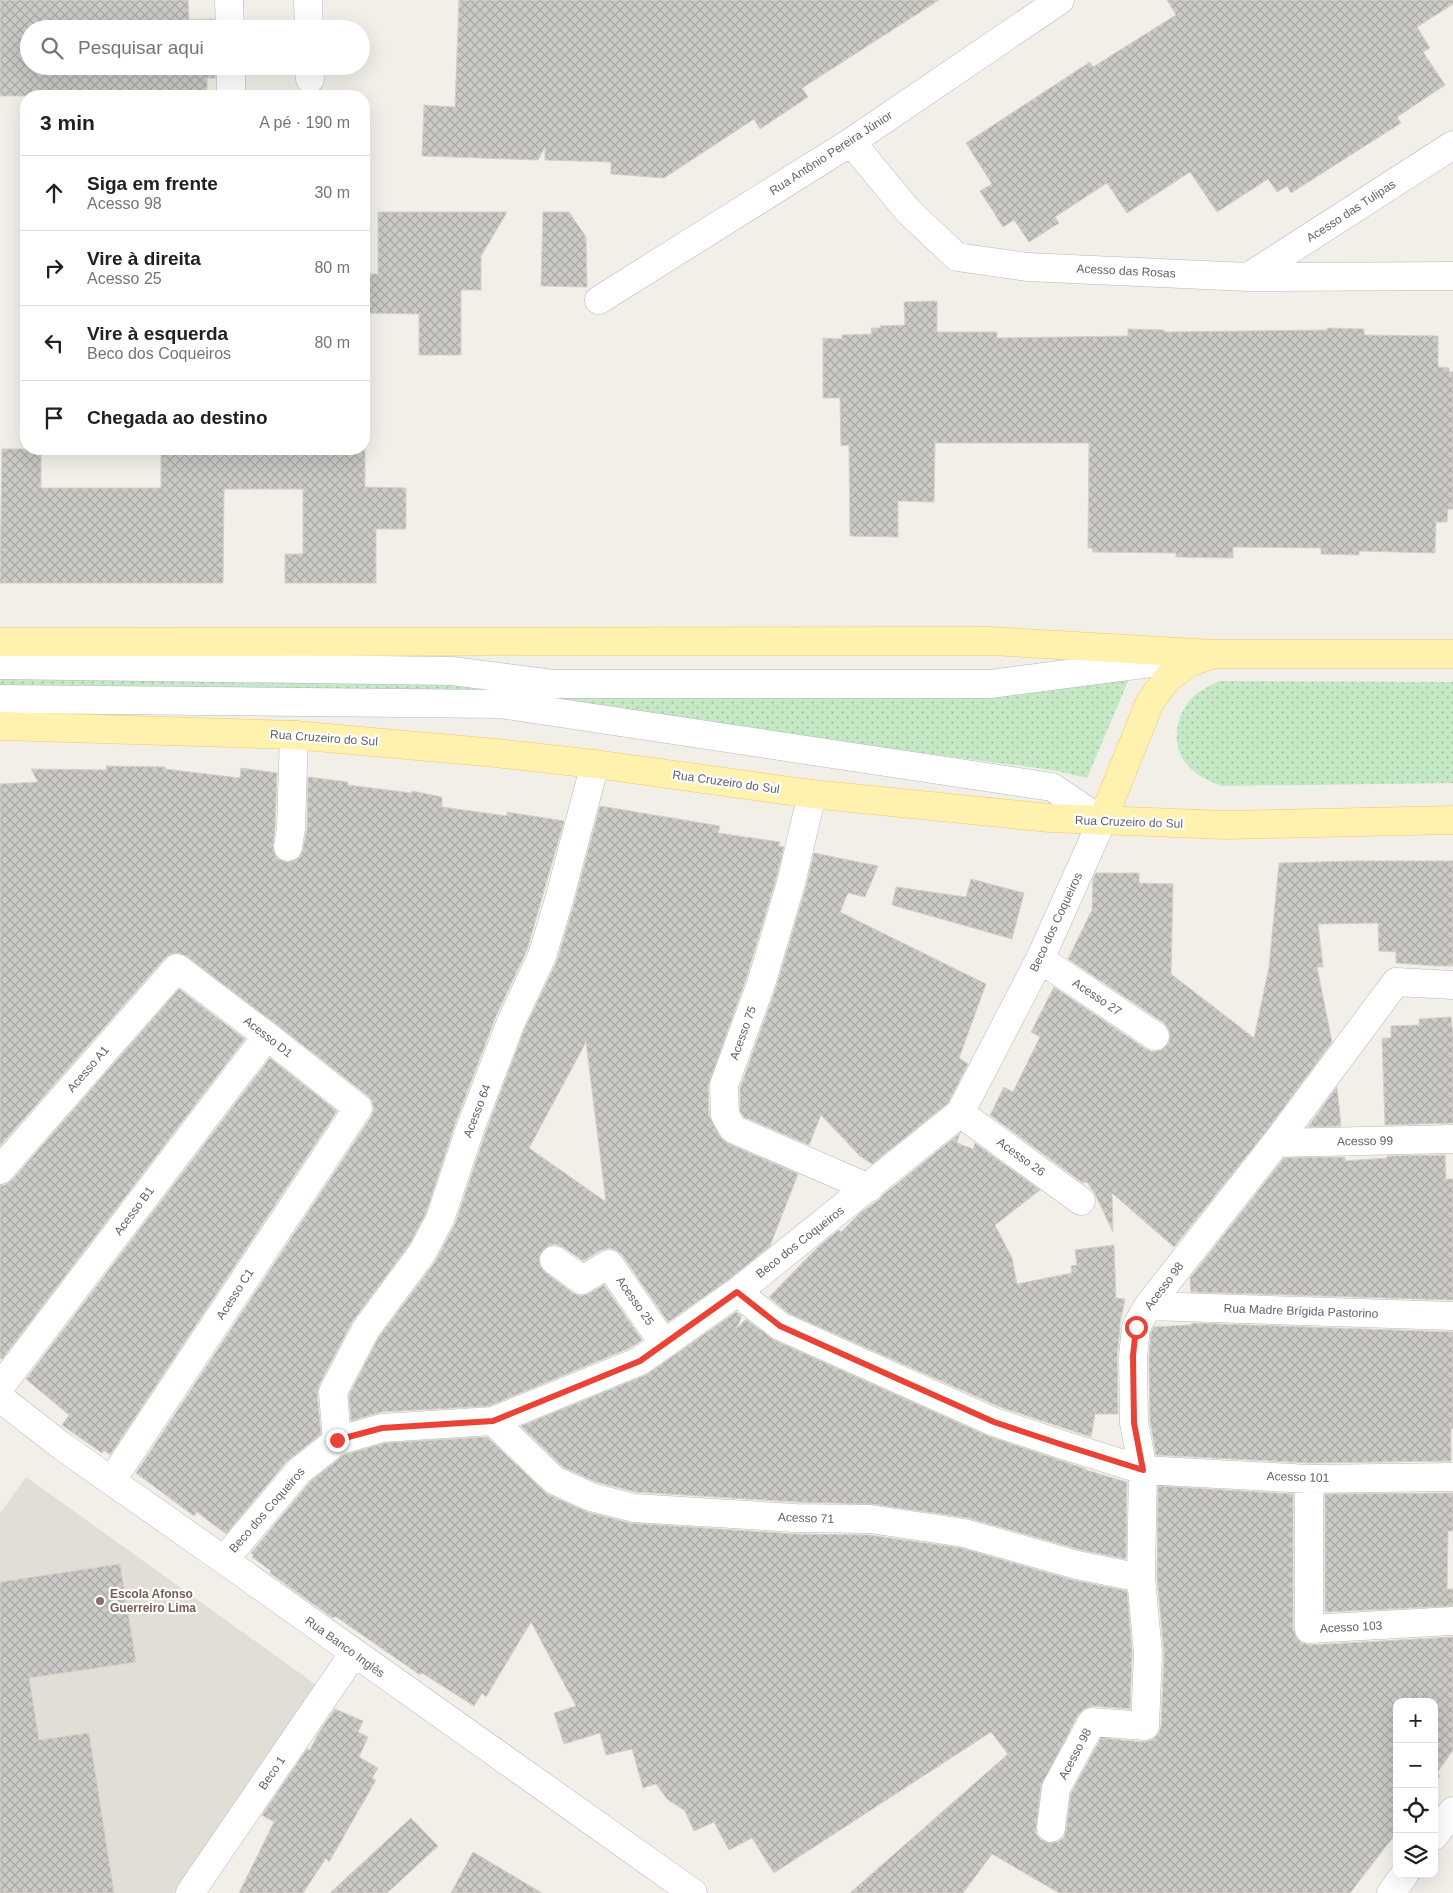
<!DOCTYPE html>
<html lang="pt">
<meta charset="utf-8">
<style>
:root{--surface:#fff;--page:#f2f2f2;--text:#202124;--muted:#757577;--line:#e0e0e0}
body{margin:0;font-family:Helvetica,sans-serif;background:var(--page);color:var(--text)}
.controls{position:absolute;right:15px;bottom:15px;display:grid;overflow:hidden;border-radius:10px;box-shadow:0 5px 20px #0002}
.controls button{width:45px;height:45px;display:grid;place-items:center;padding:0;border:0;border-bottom:1px solid var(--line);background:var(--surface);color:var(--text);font:25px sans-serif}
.stop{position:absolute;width:15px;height:15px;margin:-11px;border:4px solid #ea4335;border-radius:50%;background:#fff}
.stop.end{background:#ea4335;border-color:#fff;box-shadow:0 1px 5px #0008}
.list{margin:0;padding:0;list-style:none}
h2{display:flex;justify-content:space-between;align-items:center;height:65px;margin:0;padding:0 20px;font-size:21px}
h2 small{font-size:16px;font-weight:400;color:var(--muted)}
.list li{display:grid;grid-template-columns:32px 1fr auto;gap:15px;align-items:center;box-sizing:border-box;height:75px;padding:0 20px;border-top:1px solid var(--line)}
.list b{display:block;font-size:19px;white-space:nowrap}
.list p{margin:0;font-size:16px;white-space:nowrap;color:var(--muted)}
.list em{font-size:16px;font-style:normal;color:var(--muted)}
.icon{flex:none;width:28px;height:28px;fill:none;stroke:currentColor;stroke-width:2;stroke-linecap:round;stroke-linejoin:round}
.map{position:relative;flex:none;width:1453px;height:1893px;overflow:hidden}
.search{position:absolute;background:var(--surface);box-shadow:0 5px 20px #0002;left:20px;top:20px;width:350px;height:55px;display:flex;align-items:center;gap:12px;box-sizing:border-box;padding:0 18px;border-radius:28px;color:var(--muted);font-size:19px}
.panel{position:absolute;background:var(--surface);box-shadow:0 5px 20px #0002;left:20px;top:90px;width:350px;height:365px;border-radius:20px}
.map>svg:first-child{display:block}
</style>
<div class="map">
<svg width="1453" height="1893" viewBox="0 0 1453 1893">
<defs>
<pattern id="grass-dots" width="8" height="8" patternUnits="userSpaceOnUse" patternTransform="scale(1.25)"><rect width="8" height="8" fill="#c5e8c5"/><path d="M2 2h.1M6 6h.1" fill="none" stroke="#a3c0a4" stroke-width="1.8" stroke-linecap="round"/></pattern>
<pattern id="building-cross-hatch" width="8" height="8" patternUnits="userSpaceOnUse" patternTransform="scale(1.25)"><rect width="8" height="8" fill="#cccac5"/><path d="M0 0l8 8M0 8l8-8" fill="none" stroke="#a9a8a4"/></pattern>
</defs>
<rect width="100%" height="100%" fill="#f1efe8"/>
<path fill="#e1ded6" d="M26 1477 322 1689 174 1893H0V1513Z"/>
<path fill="url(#grass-dots)" d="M0 673 1129 679 1087 778 1052 770 501 698 0 690Z
M1219 681 1453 682V783L1222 786C1209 781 1199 777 1189 767 1168 745 1176 708 1199 692 1205 688 1213 685 1219 681Z"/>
<path fill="url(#building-cross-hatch)" stroke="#d6d1c6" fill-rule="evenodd" d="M0 0H188L189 20 214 19V29H29V66H215V78H207V96H0Z
M459 0H939L802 88 808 97 760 129 754 119 664 178 611 174V162L545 160V147L538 160 422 156 424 105 455 107Z
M1167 0H1453V4L1417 27 1430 48 1423 52 1445 85 1397 117 1401 123 1291 193 1287 186 1277 192 1268 179 1217 212 1190 172 1127 213 1107 183 1055 217 1059 223 1029 242 1014 220 1003 227 980 191 992 184 966 143 1090 62 1093 67 1176 15Z
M378 212H507L481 256V290H461V355H419V314L364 313V274H378Z
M543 212H569L586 237 587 287 541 286Z
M937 301V332H997V338L1128 336V329L1164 330V332L1327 330V328L1364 329V335L1438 336V367L1449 368V372H1453V509H1448L1447 522H1436L1435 553 1359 551V555L1321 554V548L1233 547V558L1176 557V553L1093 552 1092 548H1088L1089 443H935L934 502 898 501V537L850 536 849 445 841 446 840 398H823V338L842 339V335L872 334 871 328H881L880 326 905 325 904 302Z
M2 449H41V488H161V449H365V487L406 488V529H376V583H285V554H303V489H224L223 583H0Z
M106 766 165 767V769L240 778 241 768 277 773 275 827 273 845 274 853 278 859 286 862 294 861 300 857 303 849 307 829 308 777 348 782 347 785 412 793V791L442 797V807L507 816V812L564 821 527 950 496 1016 455 1124 426 1213 409 1245 352 1322 319 1385 317 1393 321 1434 287 1461 226 1534 197 1512 194 1516 136 1473 371 1117 374 1109 372 1101 368 1096 276 1024 186 956 179 953 171 954 165 958 0 1146V784L38 782 31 769 107 770Z
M600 806 720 826 718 833 780 842 779 846 784 847 776 879 746 979 708 1086 709 1116 720 1137 727 1143 798 1174 770 1246 728 1280 668 1322 622 1255 616 1250 609 1248 601 1250 583 1261 563 1247 555 1244 548 1246 542 1251 539 1258 540 1266 545 1272 573 1293 581 1296 590 1293 604 1285 642 1340 632 1347 489 1406 381 1412 351 1421 349 1395 379 1337 435 1262 455 1224 485 1134 525 1028 557 961 574 904ZM586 1042 606 1202 529 1148Z
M814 853 878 866 865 897 848 893 840 912 986 984 959 1058 968 1064 948 1103 872 1164 860 1156 821 1115 809 1145 744 1117 740 1111V1088L776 988 806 887Z
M1358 861H1453V966H1437L1396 963V952L1379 951 1378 923 1318 924 1323 967H1317L1332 1042 1264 1134 1174 1247 1112 1193 1113 1232 1095 1194 1087 1182 1083 1183 990 1115 1004 1087 1013 1092 1040 1037 1031 1032 1054 987 1146 1049 1153 1052 1161 1050 1168 1044 1170 1038 1169 1030 1164 1023 1068 959 1092 910 1093 878 1096 873H1139V883L1173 884 1171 974 1254 1038 1269 967 1279 863Z
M971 879 1024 893 1012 939 892 905 896 887 966 897Z
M179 989 245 1039 2 1359 0 1358V1185H5L12 1180Z
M1451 1017 1453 1035V1123L1385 1125 1382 1038H1391V1026L1419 1025V1019Z
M270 1058 337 1111 110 1455 104 1450 102 1453 62 1425 69 1415 26 1379Z
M1337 1087 1341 1126 1308 1127Z
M960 1133 957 1143 973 1149 975 1143 1040 1190 995 1225 1012 1258 1017 1284 1072 1273 1071 1266 1077 1265 1075 1250 1114 1245 1116 1298 1125 1299 1119 1328H1120L1117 1357 1118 1414H1095L1091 1437 1000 1407 788 1313 769 1297 817 1248 839 1230 841 1232 861 1212 879 1200 883 1195Z
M1445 1155 1446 1179H1453V1300L1191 1292 1190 1278 1284 1158 1345 1157V1161L1387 1158V1156Z
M736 1312 742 1316 736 1329 746 1319 774 1340 988 1436 1086 1469V1470L1127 1482 1126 1559 1081 1550 968 1518 872 1504 796 1502 636 1492 596 1482 563 1467 521 1426 646 1375Z
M1192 1323 1453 1332V1428L1451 1429V1461L1309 1463 1156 1455 1150 1421 1149 1358 1151 1332 1154 1327 1192 1325Z
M487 1437 547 1494 587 1512 630 1523 794 1534 869 1535 961 1548 1073 1580 1127 1591 1132 1653 1130 1709 1093 1706 1084 1709 1078 1715 1041 1786 1036 1826V1834L1041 1840 1049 1843 1058 1842 1064 1837 1066 1830 1071 1793 1101 1738 1144 1742 1152 1740 1158 1734 1161 1727 1164 1654 1157 1577 1158 1486 1293 1494V1629L1296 1637 1302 1643 1310 1645 1453 1637V1750L1437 1773 1440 1776 1434 1783V1702H1397V1832L1350 1893H1059L992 1854 963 1893H850L1008 1754 991 1732 774 1873 752 1838 729 1850 714 1822 694 1831 685 1811 667 1799 656 1784 643 1788 632 1749 606 1755 600 1733 564 1744 554 1713 576 1706 531 1622 486 1697 482 1693 474 1706 422 1673 420 1675 335 1616 333 1618 270 1573 271 1571 252 1557 254 1555 251 1553 310 1482 344 1455 385 1443Z
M1453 1493V1531H1448L1447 1589H1453V1606L1325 1612V1494Z
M120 1564 136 1662 29 1678 39 1740 89 1733 114 1893H0V1582Z
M335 1709 363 1721 358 1732 368 1737 359 1757 378 1768 372 1778 376 1780 329 1862 326 1858 303 1893H239L274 1822 262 1815 307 1749 310 1750 319 1732Z
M411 1818 438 1846 387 1893H330Z
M473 1852 542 1893H451Z"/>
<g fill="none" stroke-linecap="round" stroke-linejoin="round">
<g stroke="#b5b8bc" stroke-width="29">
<path id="minor" d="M229 0 230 29
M308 0 309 29
M231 66V96
M309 66 310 79
M851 142 909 212 957 257 1027 267 1248 277 1453 276
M1248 277 1453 145
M599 300 851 142 1060 0
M0 665 452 671 553 684H990L1181 659
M0 699 500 704 1052 787 1102 821 1040 959 960 1113 737 1292 640 1361 493 1421 382 1428 337 1441 299 1471 224 1560
M812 794 791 883 761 984 724 1085 725 1115 733 1129 869 1188
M288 847 291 828 294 735
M1040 959 1155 1036
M960 1113 1081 1201
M1276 1143 1453 1139
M0 1170 177 968 267 1036 358 1108 112 1480
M554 1260 582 1280 609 1264 664 1344
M737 1292 780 1326 994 1422 1060 1444 1143 1470 1309 1479 1453 1477
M1148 1306 1453 1316
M0 1387 267 1036
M0 1398 63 1447 224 1560 693 1893
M493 1421 554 1480 591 1497 634 1508 795 1518 870 1519 964 1533 1077 1565 1141 1578
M337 1441 333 1392 366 1329 422 1253 440 1219 470 1129 511 1022 542 956 559 900 595 764
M1309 1479V1629L1453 1621
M1051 1828 1056 1788 1092 1722 1145 1726 1148 1653 1141 1578 1143 1470 1134 1423 1133 1357 1136 1327 1148 1306 1276 1143 1396 982 1453 985
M1434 1836 1453 1811
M190 1893 354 1653
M1391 1893 1405 1874"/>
</g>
<g stroke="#f2c960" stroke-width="29">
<path id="major" d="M0 642 991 641 1213 654H1453
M0 726 294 735 496 753 595 764 812 794 1050 818 1226 825 1453 820
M1102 821 1150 702 1167 679 1188 663 1211 655"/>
</g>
<use href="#minor" stroke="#fff" stroke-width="28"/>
<use href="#major" stroke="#fff2af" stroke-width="28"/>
</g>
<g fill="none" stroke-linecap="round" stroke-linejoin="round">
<path stroke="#ea4335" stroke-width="6" d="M337 1440 382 1428 493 1421 640 1361 737 1292 780 1326 994 1422 1060 1444 1143 1470 1134 1423 1133 1356 1136 1327"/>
</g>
<circle fill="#8d6e63" stroke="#fff" stroke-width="2" cx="100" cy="1601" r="5"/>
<g text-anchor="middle" stroke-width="4.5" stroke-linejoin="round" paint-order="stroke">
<g font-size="12" fill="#5f6368" stroke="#fff">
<text transform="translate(831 153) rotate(-33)" y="4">Rua Antônio Pereira Júnior</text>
<text transform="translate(1351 211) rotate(-33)" y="4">Acesso das Tulipas</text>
<text transform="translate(1126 271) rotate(3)" y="4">Acesso das Rosas</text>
<text transform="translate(324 738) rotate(4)" y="4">Rua Cruzeiro do Sul</text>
<text transform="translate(726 782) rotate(8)" y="4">Rua Cruzeiro do Sul</text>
<text transform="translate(1129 822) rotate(2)" y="4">Rua Cruzeiro do Sul</text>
<text transform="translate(1056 922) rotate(-65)" y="4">Beco dos Coqueiros</text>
<text transform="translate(1097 997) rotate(34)" y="4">Acesso 27</text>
<text transform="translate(743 1033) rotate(-70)" y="4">Acesso 75</text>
<text transform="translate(268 1037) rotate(38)" y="4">Acesso D1</text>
<text transform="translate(88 1069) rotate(-49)" y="4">Acesso A1</text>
<text transform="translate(477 1111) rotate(-69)" y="4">Acesso 64</text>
<text transform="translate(1365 1141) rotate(-1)" y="4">Acesso 99</text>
<text transform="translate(1021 1157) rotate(36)" y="4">Acesso 26</text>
<text transform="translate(134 1211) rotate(-53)" y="4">Acesso B1</text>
<text transform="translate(800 1242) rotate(-38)" y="4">Beco dos Coqueiros</text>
<text transform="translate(1164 1286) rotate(-53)" y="4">Acesso 98</text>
<text transform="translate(235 1294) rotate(-57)" y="4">Acesso C1</text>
<text transform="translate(635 1301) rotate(55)" y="4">Acesso 25</text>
<text transform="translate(1301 1311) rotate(2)" y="4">Rua Madre Brígida Pastorino</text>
<text transform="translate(1298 1477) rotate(2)" y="4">Acesso 101</text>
<text transform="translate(267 1510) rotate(-49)" y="4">Beco dos Coqueiros</text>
<text transform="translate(806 1518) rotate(2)" y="4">Acesso 71</text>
<text transform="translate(1351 1627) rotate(-3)" y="4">Acesso 103</text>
<text transform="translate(345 1647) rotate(36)" y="4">Rua Banco Inglês</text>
<text transform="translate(1075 1754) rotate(-62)" y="4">Acesso 98</text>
<text transform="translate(272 1773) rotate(-56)" y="4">Beco 1</text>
</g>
<g font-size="12" font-weight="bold" fill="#785e54" stroke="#fff" text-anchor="start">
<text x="110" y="1598">Escola Afonso<tspan x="110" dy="14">Guerreiro Lima</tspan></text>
</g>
</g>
</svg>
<div class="controls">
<button>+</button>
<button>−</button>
<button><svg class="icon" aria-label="locate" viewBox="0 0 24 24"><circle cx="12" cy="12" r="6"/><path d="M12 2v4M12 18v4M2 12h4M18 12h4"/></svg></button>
<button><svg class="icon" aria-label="layers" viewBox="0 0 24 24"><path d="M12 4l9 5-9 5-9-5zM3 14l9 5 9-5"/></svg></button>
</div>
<div class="stop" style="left:1136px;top:1327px"></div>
<div class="stop end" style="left:337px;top:1440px"></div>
<div class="search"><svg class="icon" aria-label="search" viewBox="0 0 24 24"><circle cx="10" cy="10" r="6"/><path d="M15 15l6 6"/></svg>Pesquisar aqui</div>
<section class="panel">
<h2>3 min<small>A pé · 190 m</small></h2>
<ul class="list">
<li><svg class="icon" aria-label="ahead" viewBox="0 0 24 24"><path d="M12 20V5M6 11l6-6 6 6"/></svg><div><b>Siga em frente</b><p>Acesso 98</p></div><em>30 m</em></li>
<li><svg class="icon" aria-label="right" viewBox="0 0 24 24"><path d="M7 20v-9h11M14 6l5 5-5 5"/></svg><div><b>Vire à direita</b><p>Acesso 25</p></div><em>80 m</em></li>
<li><svg class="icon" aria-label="left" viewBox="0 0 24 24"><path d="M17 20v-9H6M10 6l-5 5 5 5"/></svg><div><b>Vire à esquerda</b><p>Beco dos Coqueiros</p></div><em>80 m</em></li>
<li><svg class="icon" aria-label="arrive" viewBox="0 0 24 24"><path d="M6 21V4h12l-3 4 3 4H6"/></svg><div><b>Chegada ao destino</b></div></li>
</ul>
</section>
</div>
